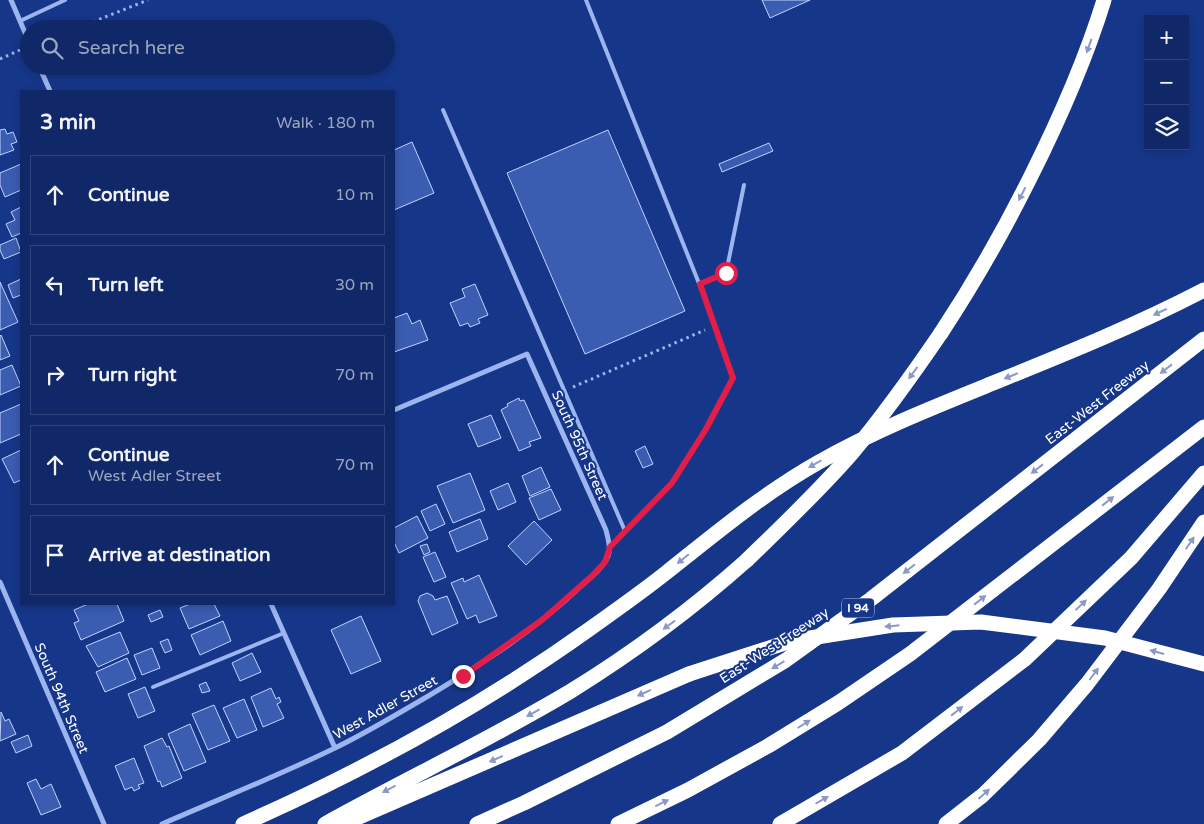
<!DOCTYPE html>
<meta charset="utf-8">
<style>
:root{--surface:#102867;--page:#1e3470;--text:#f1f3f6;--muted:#9ca6c0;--line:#30447b}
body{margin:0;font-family:"Varela Round",sans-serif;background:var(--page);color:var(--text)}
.controls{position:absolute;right:15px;top:15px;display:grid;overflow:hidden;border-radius:0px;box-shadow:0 2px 8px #0003}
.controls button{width:45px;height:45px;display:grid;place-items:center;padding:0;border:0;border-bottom:1px solid var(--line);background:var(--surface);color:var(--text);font:25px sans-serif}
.stop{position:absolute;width:15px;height:15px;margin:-11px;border:4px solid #e11d48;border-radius:50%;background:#fff}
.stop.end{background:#e11d48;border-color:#fff;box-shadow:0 1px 5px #0008}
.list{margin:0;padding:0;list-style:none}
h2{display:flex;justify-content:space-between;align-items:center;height:65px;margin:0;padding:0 20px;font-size:21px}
h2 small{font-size:16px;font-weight:400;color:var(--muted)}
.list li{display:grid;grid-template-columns:32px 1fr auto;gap:15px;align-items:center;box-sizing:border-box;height:80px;margin:0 10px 10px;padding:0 10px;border:1px solid var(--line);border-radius:0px}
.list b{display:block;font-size:19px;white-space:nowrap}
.list p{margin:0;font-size:16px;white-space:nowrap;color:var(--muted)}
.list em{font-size:16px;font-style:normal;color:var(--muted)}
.icon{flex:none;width:28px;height:28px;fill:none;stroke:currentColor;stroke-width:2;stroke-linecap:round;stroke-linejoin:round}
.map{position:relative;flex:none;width:1204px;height:824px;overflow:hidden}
.search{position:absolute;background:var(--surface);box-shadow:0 2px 8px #0003;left:20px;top:20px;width:375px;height:55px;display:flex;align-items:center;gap:12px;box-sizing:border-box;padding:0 18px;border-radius:28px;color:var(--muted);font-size:19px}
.panel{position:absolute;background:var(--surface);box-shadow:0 2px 8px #0003;left:20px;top:90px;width:375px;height:515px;border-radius:0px}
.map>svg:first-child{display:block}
</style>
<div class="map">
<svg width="1204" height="824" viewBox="0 0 1204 824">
<rect width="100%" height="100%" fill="#163689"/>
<path fill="#3a5cb1" stroke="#c3d3fb" d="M762 0H810L770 18Z
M5 129 7 134 13 132 17 142 11 144 14 150 0 155V130Z
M608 130 685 311 585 354 507 173Z
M412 142 434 193 394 210V150Z
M769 143 773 151 722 172 719 164Z
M21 164V190L5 197 0 185V173Z
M21 207V233L12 237 6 224 15 220 11 212Z
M16 238 21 252 4 259 0 250V245Z
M21 279V295L13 298 8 285Z
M0 282 18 322 0 330Z
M475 284 488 315 478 319 480 323 470 327 468 323 460 326 450 303 465 297 462 289Z
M407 313 412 324 420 320 428 340 394 352V318Z
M1 335 10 356 0 360V336Z
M12 365 21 386 0 395V370Z
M519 398 520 401 524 400 541 438 529 442 531 446 519 451 501 410 508 406 507 404Z
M21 404V434L0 443V413Z
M491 415 501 438 478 447 468 424Z
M645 446 653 464 643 468 635 451Z
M21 450V480L14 483 2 459Z
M541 467 550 487 530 496 522 476Z
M470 473 485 510 453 523 437 486Z
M508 483 516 502 498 510 490 491Z
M551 489 561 510 539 520 529 498Z
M436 504 445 524 430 531 421 511Z
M417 516 428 538 399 553 394 542V528Z
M480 519 488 539 457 552 449 532Z
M534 521 552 540 526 565 508 546Z
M427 544 430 552 424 555 420 546Z
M435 552 446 577 434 582 423 557Z
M479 575 497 616 479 623 476 615 467 619 451 583 463 578 464 582Z
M427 593 433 596 435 600 447 596 458 623 432 635 418 601 420 596Z
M88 604H117L124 621 81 640 74 623 79 621 74 610Z
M190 604H214L220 616 189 629 180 608Z
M160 610 163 617 151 622 148 615Z
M361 616 381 661 351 674 331 630Z
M223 621 231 641 200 655 191 635Z
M120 632 129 653 98 667 86 646Z
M168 639 172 650 165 653 160 642Z
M152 648 160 668 142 675 134 655Z
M252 653 261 672 240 681 232 663Z
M127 658 136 679 105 692 96 672Z
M206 682 210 691 202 693 199 685Z
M145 687 155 711 138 718 128 694Z
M271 688 276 699 279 697 281 702 277 704 284 718 263 727 251 697Z
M244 699 257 730 237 738 223 708Z
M214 705 230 741 208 750 192 714Z
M1 712 5 721 9 719 16 734 0 741Z
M190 724 206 762 184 771 168 734Z
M28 735 32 746 16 753 11 742Z
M162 738 167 747 169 746 182 778 162 787 160 781 158 782 144 746Z
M134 758 144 783 138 785 140 788 134 791 132 787 125 790 115 766Z
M36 779 41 789 51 784 61 807 41 815 27 783Z"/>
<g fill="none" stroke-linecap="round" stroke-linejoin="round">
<path stroke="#9db5ef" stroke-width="3" stroke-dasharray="2.5 4" stroke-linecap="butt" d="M75 29 148 0
M0 59 20 50
M573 387 705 330"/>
<path stroke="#9db5ef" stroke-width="4" d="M586 0 706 301 733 378 706 429 672 483 610 547
M20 21 65 0
M443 110 625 531
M700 284 726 273 744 185
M153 687 284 633"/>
<path stroke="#9db5ef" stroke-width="5" d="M11 0 29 42
M39 66 50 91
M0 582 104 824
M271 604 335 748
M162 824C219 799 278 776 335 748 368 732 399 713 430 695 483 663 535 630 580 587 590 578 603 568 608 556 611 547 608 539 606 530L527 354 394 410"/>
<path stroke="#fff" stroke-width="15" d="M941 333C974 283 1003 232 1030 178 1059 120 1085 62 1104 0
M243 824C365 770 482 706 591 628 616 610 642 592 667 572 716 533 764 493 819 462 872 432 929 409 986 386 1060 356 1133 327 1204 290
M325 824C406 779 491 739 571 691 634 652 692 609 747 560
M343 824 689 674
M477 824 524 803 667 732 786 660 871 599 1204 339
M618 824 688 790 768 746 838 703 910 654 1204 427
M780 824 902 753 1025 659 1131 558 1204 473
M946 824 983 795 1039 740 1087 684 1159 589 1204 522"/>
<path stroke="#fff" stroke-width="15" d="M747 560C783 525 819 491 852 453 884 415 913 374 941 333
M689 674 791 641 893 625 981 622 1105 638 1204 664"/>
</g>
<defs><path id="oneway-solid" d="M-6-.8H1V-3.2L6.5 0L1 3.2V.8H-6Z" transform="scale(1.25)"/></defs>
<g fill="#8a9ac4">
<use href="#oneway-solid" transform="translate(1089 46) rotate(110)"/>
<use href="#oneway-solid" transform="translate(1022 194) rotate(117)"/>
<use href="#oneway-solid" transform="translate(1160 312) rotate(155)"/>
<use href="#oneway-solid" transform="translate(1166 369) rotate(142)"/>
<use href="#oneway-solid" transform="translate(913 373) rotate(126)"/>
<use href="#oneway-solid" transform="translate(1011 376) rotate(158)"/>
<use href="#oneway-solid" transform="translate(815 464) rotate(150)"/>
<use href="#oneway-solid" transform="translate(1037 469) rotate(142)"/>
<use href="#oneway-solid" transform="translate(1108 501) rotate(-38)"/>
<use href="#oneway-solid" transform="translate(1190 543) rotate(-56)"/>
<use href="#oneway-solid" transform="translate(683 559) rotate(141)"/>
<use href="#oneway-solid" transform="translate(909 569) rotate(142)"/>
<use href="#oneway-solid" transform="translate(980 600) rotate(-38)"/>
<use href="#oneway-solid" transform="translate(1081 605) rotate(-43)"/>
<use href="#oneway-solid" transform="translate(669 625) rotate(144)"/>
<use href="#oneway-solid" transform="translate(892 626) rotate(174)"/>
<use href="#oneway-solid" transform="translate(1157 652) rotate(-165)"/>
<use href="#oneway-solid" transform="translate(778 665) rotate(149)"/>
<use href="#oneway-solid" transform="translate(1094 674) rotate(-53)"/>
<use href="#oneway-solid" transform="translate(644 693) rotate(156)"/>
<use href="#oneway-solid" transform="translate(957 711) rotate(-38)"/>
<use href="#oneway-solid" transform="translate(533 713) rotate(151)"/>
<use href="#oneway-solid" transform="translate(804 724) rotate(-32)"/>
<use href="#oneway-solid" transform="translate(496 759) rotate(156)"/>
<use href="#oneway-solid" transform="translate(389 789) rotate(153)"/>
<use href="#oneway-solid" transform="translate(984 794) rotate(-42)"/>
<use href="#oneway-solid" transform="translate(822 800) rotate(-30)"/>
<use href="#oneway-solid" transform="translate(662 803) rotate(-26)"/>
</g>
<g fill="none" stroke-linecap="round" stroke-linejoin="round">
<path stroke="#e11d48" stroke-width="6" d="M463 676 542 620 593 575 605 562 610 547 672 483 706 429 733 378 700 284 726 273"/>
</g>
<g text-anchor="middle" stroke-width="4" stroke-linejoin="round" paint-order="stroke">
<rect fill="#163689" stroke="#b9c3dc" stroke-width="1" x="842" y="598.5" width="32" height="19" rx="4"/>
<g font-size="12" font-weight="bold" fill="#fff">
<text x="858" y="612">I 94</text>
</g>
<g font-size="14" fill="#fff" stroke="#163689">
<text transform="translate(1097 402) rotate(-38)" y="5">East-West Freeway</text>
<text transform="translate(580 445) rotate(66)" y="5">South 95th Street</text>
<text transform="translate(774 645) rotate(-33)" y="5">East-West Freeway</text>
<text transform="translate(62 698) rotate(67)" y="5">South 94th Street</text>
<text transform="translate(385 707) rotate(-29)" y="5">West Adler Street</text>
</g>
</g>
</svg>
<div class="controls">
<button>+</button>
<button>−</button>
<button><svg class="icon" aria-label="layers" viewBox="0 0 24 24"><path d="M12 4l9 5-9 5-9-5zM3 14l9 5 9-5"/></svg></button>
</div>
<div class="stop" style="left:726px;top:273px"></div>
<div class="stop end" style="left:463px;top:676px"></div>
<div class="search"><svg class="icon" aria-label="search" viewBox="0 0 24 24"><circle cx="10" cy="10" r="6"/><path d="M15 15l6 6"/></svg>Search here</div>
<section class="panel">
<h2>3 min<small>Walk · 180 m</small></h2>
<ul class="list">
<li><svg class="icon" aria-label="ahead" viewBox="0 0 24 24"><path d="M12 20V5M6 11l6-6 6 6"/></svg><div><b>Continue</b></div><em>10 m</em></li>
<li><svg class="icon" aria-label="left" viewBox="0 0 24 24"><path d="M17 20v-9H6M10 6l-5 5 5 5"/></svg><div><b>Turn left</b></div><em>30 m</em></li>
<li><svg class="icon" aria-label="right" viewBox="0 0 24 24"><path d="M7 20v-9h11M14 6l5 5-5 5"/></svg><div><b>Turn right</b></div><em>70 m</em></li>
<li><svg class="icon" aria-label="ahead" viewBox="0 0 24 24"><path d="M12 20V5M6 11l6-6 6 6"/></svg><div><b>Continue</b><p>West Adler Street</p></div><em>70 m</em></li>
<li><svg class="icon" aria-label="arrive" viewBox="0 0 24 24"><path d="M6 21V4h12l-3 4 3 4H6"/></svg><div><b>Arrive at destination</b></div></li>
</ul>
</section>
</div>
